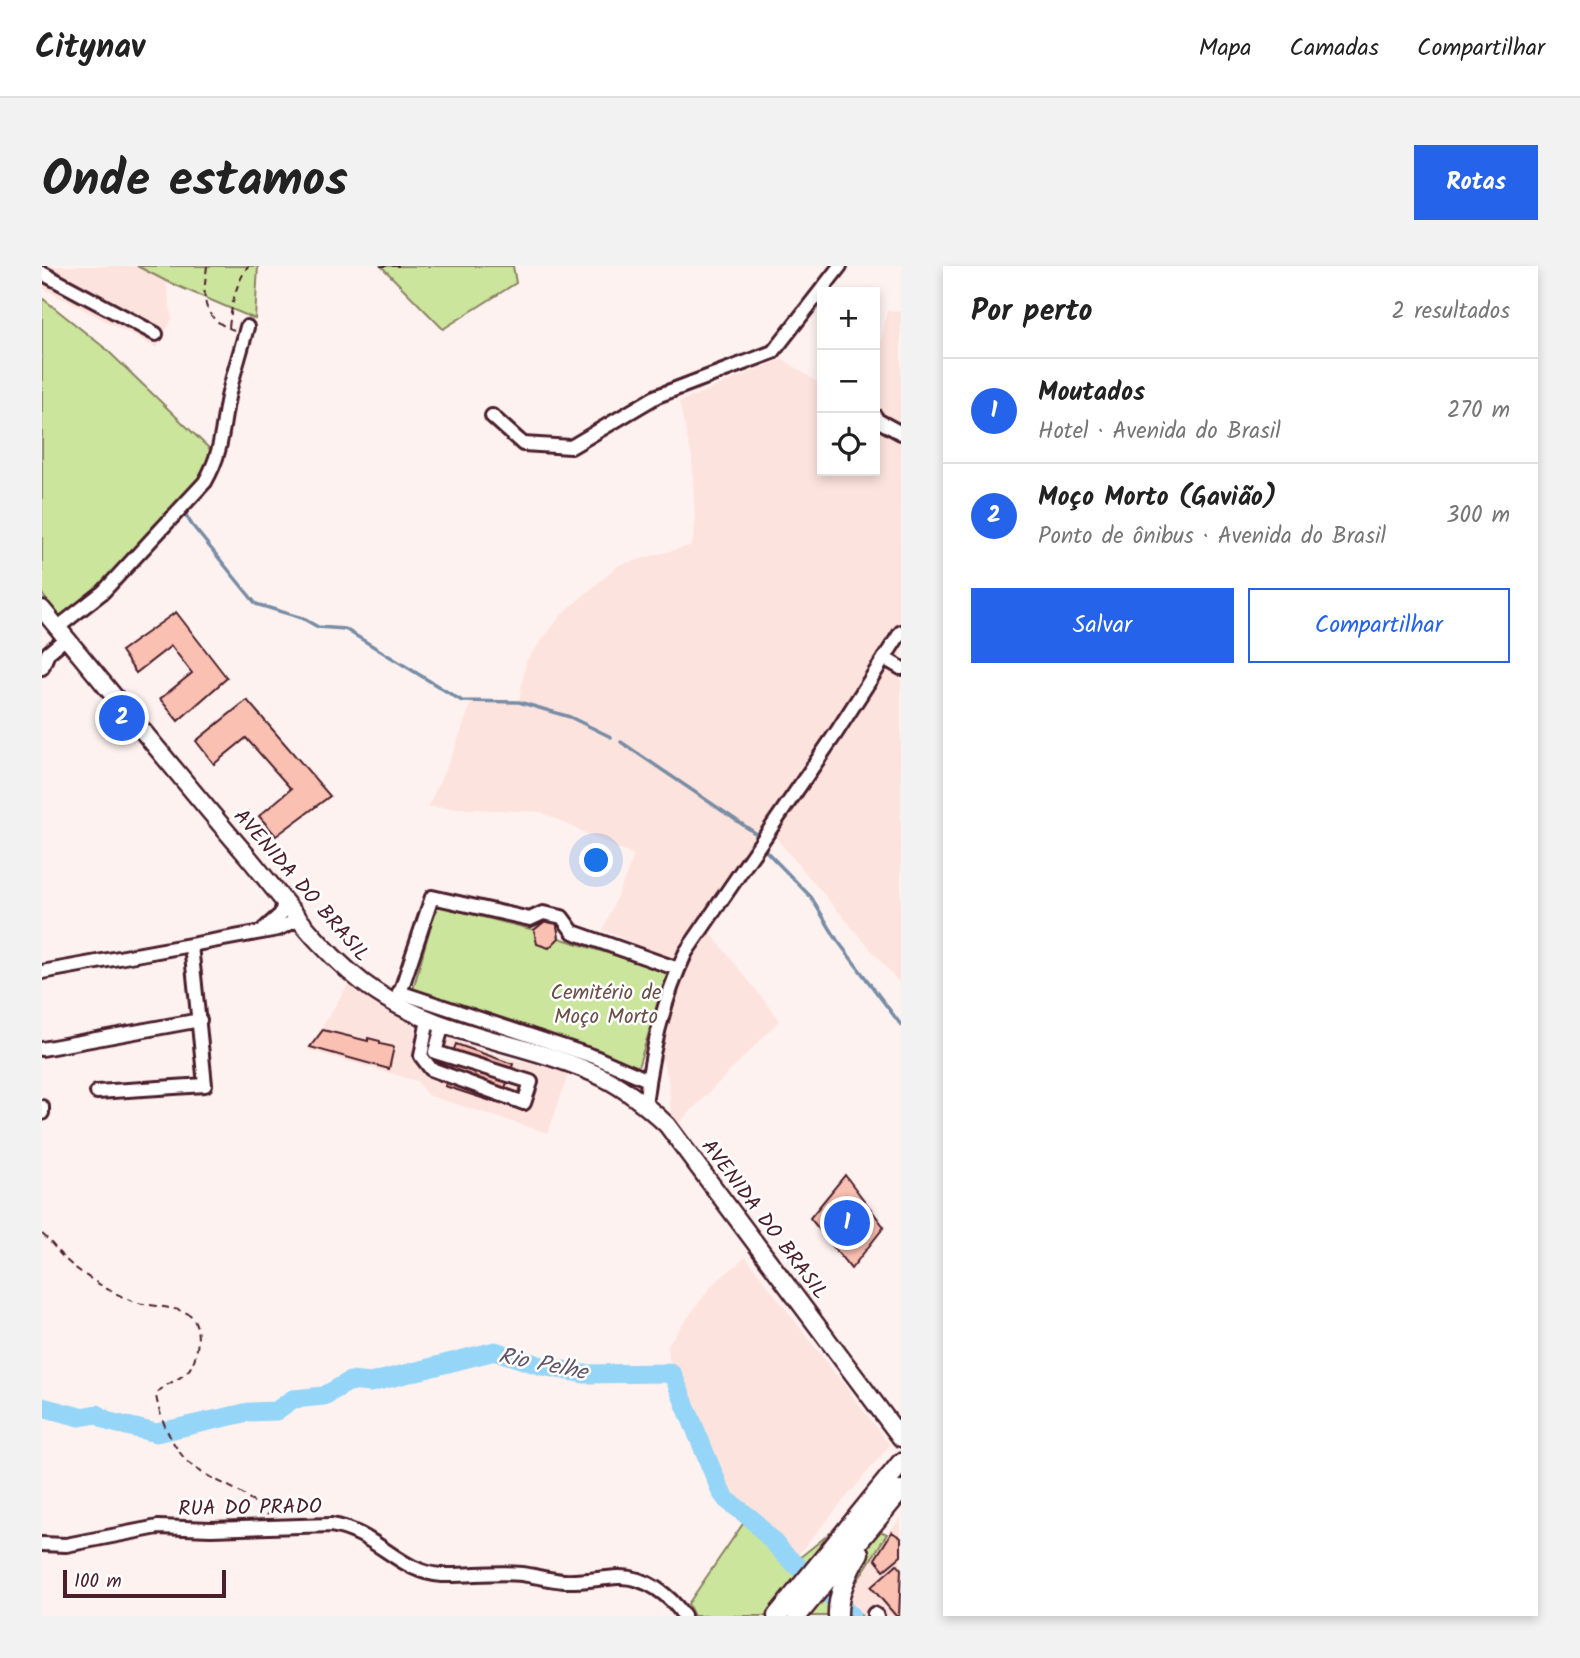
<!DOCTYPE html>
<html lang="pt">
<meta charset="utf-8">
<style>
:root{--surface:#fff;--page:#f2f2f2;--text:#222;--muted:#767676;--line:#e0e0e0;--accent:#2563eb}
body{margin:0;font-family:Kalam,sans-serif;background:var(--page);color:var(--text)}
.controls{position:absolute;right:21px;top:21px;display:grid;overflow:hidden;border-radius:0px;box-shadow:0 4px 10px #0003}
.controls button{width:63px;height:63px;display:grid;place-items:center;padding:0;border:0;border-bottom:2px solid var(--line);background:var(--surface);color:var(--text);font:35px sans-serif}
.scale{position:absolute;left:21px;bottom:18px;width:163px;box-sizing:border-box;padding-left:7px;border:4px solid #4a1f2b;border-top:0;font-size:19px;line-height:24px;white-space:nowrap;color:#4a1f2b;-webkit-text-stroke:5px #fff;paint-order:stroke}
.you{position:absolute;left:555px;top:595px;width:24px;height:24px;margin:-18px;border:5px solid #fff;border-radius:50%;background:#1a73e8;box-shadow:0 0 0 10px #1a73e833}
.badge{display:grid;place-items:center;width:46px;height:46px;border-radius:50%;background:var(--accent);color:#fff;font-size:23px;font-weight:700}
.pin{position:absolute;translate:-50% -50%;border:4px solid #fff;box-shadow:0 2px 7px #0006}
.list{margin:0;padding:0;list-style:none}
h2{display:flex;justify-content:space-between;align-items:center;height:91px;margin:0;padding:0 28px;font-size:30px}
h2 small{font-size:23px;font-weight:400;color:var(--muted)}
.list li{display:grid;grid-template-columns:46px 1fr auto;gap:21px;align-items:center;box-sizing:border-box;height:105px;padding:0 28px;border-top:2px solid var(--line)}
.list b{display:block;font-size:26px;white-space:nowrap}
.list p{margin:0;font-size:23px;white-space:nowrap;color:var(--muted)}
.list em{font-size:23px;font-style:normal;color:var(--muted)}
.actions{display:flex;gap:14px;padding:21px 28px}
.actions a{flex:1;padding:16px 0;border:2px solid var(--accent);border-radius:0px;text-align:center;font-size:24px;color:var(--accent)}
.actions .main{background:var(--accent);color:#fff}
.icon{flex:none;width:38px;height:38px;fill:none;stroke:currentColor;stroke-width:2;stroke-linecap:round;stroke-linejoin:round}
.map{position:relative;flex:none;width:859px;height:1350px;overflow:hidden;border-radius:0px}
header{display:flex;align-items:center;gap:42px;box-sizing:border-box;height:98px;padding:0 35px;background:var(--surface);border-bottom:2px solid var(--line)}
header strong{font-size:33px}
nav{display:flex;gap:38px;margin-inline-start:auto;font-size:24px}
.intro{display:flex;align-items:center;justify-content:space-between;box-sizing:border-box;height:168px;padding:0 42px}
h1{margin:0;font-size:49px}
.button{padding:18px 32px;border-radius:0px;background:var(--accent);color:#fff;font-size:24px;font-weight:700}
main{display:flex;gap:42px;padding:0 42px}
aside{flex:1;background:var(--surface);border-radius:0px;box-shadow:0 4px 10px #0003}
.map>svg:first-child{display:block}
</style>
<header>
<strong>Citynav</strong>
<nav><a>Mapa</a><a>Camadas</a><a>Compartilhar</a></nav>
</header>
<div class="intro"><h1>Onde estamos</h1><a class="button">Rotas</a></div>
<main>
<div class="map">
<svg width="859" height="1350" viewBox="0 0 859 1350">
<rect width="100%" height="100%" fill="#fef2f0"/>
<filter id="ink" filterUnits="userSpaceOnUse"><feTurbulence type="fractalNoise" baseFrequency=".0143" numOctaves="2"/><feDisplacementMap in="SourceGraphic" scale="14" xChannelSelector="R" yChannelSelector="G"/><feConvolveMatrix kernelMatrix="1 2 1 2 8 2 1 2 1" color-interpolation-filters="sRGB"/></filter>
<g filter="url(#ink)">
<path fill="#fde3dd" d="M0 0H95L124 15 130 53 115 82 0 22Z
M845 44 859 45V719L738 577 725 558 631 694 561 664 592 590 499 546 386 541 413 482 429 437 477 436 484 395 520 348 577 299 650 279 653 259 650 192 637 136 741 93 780 119V205H833V111Z
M667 665 738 754 637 857 629 847 626 811 618 788 632 732 653 682Z
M307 717 347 745 370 757 375 768 401 777 409 773 451 788 527 807 506 867 385 829 375 815 266 784Z
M704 991 848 1179 756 1289 716 1248 683 1223 627 1093 626 1078 670 1019Z
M859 1252V1350H820L800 1340 845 1268Z"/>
<path fill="#cbe59c" stroke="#8a8264" stroke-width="2" d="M95 0H216L213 53 124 15Z
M339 0H471L474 17 401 63Z
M0 32 64 83 173 188 162 213 52 326 26 350 18 351 0 328Z
M394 639 492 664 507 652 514 654 517 672 626 706 596 801 371 724Z
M709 1246 756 1293 807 1252 845 1268 800 1339 820 1350H806L800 1340 794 1350H652L646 1338Z"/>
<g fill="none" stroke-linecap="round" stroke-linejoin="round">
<path stroke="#778ca5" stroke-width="3.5" d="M142 246 150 259 214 338 260 352 276 361 303 363 420 435 477 436 528 451 569 471
M579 476 716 569
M723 584 769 631 795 674 859 759"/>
<path stroke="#95d5f7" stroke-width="19" d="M0 1141 38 1151 55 1148 68 1156 114 1167 207 1146 234 1145 251 1133 282 1130 308 1115 328 1117 453 1085 500 1100 542 1108 628 1107 631 1109 679 1226 685 1234 711 1254 745 1291 784 1325 809 1350"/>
</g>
<path fill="#fac0b2" stroke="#4a1f2b" stroke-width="2" d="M134 346 185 412 136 455 118 433 150 407 129 380 94 407 79 385Z
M205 434 288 530 234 570 217 550 249 523 204 472 172 498 154 475Z
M507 652 514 654 517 672 507 682 495 678 492 664Z
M281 764 326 775V772L338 775V778L352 781 347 803 268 781Z
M414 778 471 798 458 838 403 820 414 787 411 786Z
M803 909 842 961 809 1003 768 952Z
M850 1266 859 1272V1290L842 1304 833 1293Z
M855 1298 859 1303 857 1350H854L829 1321Z"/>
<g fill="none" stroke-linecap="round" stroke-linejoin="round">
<g stroke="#4a1f2b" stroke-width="18">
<path id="minor" d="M0 7 114 68
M450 150 481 178 529 181 615 130 731 86 798 0
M833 150 835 154 859 167
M15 362 61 326 163 216C181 184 179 166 186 131 191 108 199 85 205 61
M842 392 859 402
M0 402 6 387 24 372
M221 664 239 648 242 635
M0 706 236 663 257 653
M357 726 553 791 606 814
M354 739 390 631 488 653 501 647 520 651 531 666 636 703
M386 753 379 790 389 803 482 837 489 816 393 786 401 758
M0 783 158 754
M55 826 163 819 149 679
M603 839C609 787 621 734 644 686L794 467 859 366
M0 841V847
M0 1278 24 1279 116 1261 169 1263 289 1259C335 1266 357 1307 400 1309 426 1310 453 1305 480 1308 494 1310 508 1314 522 1315 540 1316 558 1312 576 1311 603 1310 628 1329 642 1350
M832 1348 835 1350"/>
</g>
<g stroke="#4a1f2b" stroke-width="21">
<path id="major" d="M0 343C69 426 137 510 207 592 246 639 283 692 334 726 402 772 489 776 562 812 586 824 606 841 625 859L859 1172"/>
</g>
<g stroke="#4a1f2b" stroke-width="23">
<path id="highway" d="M735 1350 859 1197
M755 1350 859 1224
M796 1350C795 1330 806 1304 817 1287"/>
</g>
<path stroke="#4a1f2b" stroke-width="2" stroke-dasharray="7 5" stroke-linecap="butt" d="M165 0C161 32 158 52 192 64
M338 0H357
M187 61C190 38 193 19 206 0
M0 968C9 975 14 984 22 992 38 1008 70 1027 90 1035 105 1041 143 1040 151 1052 159 1064 156 1087 150 1099 142 1115 123 1115 114 1129 117 1150 129 1178 144 1194 160 1211 186 1217 205 1231 212 1236 219 1243 226 1249"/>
<use href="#minor" stroke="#fff" stroke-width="12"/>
<use href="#major" stroke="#fff" stroke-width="16"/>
<use href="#highway" stroke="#fff" stroke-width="18"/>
</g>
</g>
<g text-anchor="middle" stroke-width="5" stroke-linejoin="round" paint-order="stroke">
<g font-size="21" fill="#4a1f2b" stroke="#fff">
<text transform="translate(260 619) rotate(49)" y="7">AVENIDA DO BRASIL</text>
<text transform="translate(723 953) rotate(53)" y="7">AVENIDA DO BRASIL</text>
<text transform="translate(208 1241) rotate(-1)" y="7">RUA DO PRADO</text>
</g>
<g font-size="21" fill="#6a5047" stroke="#fff">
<text x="564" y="733">Cemitério de<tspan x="564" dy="24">Moço Morto</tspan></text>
</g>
<g font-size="23" font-style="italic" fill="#605668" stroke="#fff">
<text transform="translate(501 1097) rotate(11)" y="8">Rio Pelhe</text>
</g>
</g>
</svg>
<div class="controls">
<button>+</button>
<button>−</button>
<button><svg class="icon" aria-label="locate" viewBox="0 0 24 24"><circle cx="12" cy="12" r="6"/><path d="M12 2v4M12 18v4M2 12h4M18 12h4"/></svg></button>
</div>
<div class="scale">100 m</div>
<div class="you"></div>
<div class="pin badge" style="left:805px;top:957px">1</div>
<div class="pin badge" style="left:80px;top:452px">2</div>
</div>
<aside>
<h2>Por perto<small>2 resultados</small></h2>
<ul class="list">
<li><span class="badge">1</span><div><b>Moutados</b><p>Hotel · Avenida do Brasil</p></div><em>270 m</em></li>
<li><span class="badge">2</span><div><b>Moço Morto (Gavião)</b><p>Ponto de ônibus · Avenida do Brasil</p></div><em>300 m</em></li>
</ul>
<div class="actions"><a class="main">Salvar</a><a>Compartilhar</a></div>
</aside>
</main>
